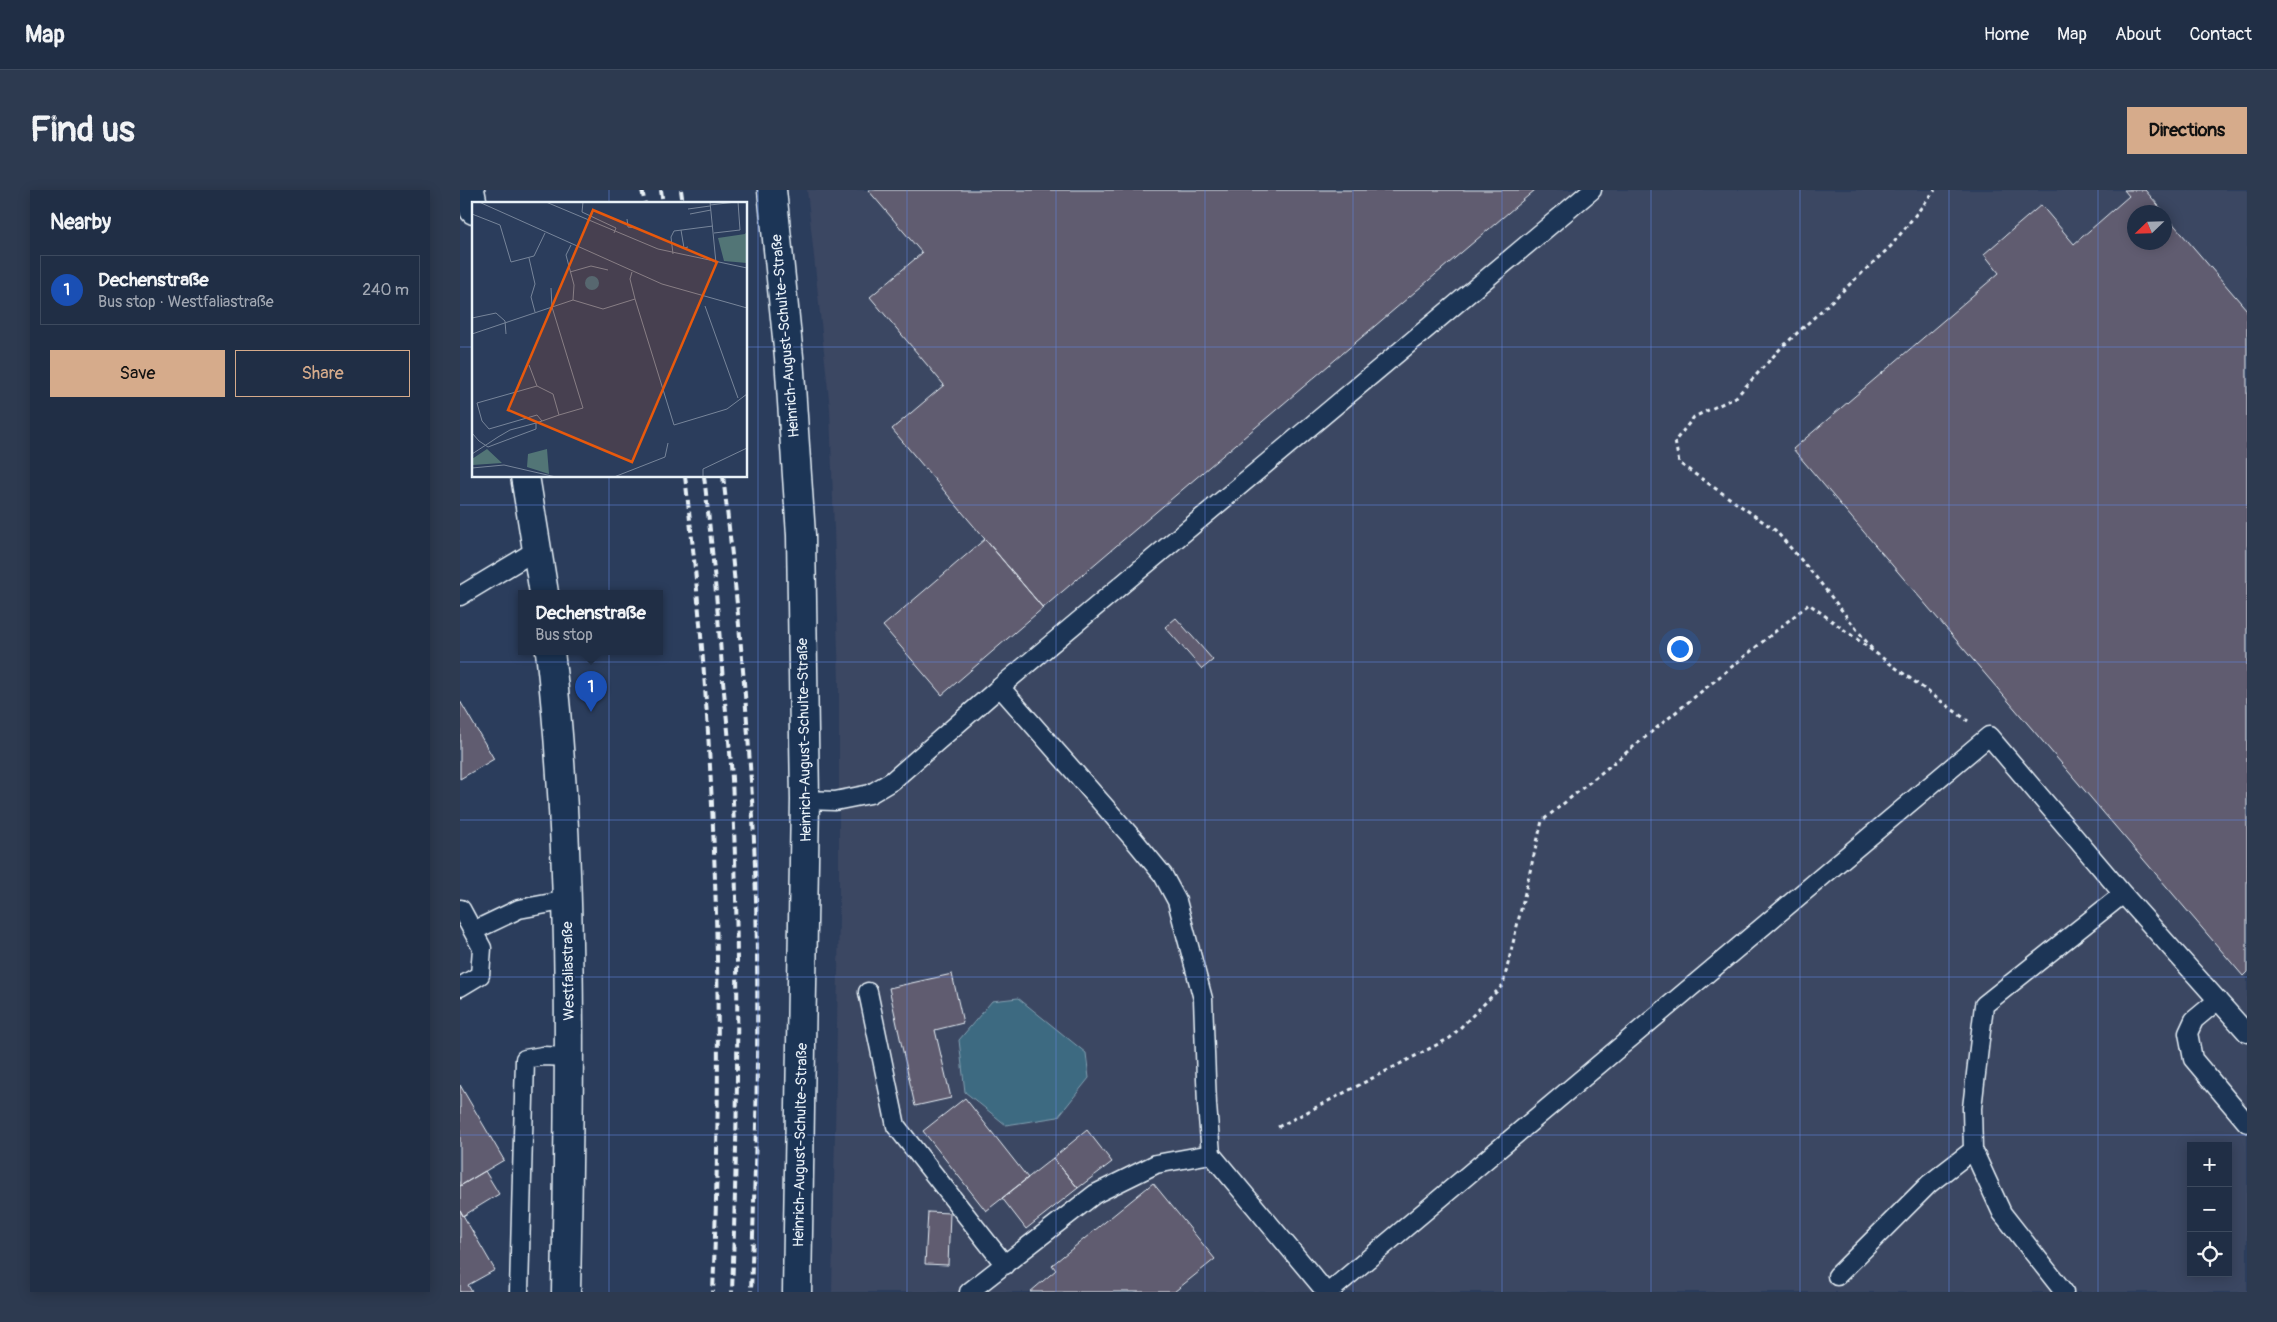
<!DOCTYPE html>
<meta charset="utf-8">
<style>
:root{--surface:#202e45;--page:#2d3a50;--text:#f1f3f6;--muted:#a2a8b3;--line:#3d4a5e;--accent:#d6ab8b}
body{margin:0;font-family:Pangolin,sans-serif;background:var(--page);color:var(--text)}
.controls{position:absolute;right:15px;bottom:15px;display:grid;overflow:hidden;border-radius:0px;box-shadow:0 2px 12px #0003}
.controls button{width:45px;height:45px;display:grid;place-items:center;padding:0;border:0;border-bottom:1px solid var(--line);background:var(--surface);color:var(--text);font:25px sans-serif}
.compass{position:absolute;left:1667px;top:15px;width:45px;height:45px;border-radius:50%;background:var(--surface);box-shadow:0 2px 12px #0003;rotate:247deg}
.you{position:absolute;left:1219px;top:458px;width:18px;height:18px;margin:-12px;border:4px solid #fff;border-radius:50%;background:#1a73e8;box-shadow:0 0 0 8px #1a73e833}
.badge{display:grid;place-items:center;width:32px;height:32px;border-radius:50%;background:var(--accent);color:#fff;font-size:16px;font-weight:700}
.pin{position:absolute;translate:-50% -41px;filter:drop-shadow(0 1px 2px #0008)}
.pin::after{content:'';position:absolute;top:26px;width:18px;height:15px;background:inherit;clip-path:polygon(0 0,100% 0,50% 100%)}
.popup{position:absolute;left:58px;top:400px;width:145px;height:65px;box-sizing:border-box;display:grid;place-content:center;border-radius:0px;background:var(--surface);filter:drop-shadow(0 1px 4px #0005);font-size:16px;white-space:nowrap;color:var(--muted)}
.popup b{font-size:19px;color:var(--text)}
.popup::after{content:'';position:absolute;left:50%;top:100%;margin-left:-10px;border:10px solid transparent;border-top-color:var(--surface)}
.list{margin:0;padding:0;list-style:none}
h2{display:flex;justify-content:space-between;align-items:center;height:65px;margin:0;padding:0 20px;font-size:21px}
h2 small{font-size:16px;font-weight:400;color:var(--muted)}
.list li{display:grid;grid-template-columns:32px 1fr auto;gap:15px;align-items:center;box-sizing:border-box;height:70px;margin:0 10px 10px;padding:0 10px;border:1px solid var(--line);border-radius:0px}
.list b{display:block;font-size:19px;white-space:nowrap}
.list p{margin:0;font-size:16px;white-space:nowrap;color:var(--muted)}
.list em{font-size:16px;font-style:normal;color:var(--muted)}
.actions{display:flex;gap:10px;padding:15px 20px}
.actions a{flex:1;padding:11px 0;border:1px solid var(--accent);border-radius:0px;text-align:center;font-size:18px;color:var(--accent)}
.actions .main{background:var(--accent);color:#111}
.icon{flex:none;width:28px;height:28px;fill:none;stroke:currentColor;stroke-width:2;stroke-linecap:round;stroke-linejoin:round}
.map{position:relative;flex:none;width:1787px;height:1102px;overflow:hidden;border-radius:0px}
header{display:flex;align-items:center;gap:30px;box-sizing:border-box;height:70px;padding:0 25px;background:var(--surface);border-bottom:1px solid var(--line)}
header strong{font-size:24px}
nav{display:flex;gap:28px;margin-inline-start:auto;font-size:18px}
.intro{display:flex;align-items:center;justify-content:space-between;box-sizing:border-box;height:120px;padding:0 30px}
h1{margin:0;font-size:35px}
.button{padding:12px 22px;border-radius:0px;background:var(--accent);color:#111;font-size:18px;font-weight:700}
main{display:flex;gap:30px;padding:0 30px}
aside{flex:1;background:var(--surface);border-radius:0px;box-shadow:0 2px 12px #0003}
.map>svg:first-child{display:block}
</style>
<header>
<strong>Map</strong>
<nav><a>Home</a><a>Map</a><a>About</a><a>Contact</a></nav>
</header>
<div class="intro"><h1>Find us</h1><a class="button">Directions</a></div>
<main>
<aside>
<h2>Nearby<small></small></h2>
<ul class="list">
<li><span class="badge" style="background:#1a4fb4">1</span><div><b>Dechenstraße</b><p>Bus stop · Westfaliastraße</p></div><em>240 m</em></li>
</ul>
<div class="actions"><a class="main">Save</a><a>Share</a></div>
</aside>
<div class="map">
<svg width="1787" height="1102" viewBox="0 0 1787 1102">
<rect width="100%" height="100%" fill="#2b3d5c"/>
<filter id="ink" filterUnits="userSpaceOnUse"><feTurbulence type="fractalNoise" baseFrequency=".02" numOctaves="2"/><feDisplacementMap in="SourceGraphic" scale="10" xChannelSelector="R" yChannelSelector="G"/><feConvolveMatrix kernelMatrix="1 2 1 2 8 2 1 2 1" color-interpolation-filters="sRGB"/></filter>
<g filter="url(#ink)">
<path fill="#3b4662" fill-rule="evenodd" d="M347 0H1787V1102H372L379 726V492L370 219ZM1674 22H1704V52H1674ZM1731 956H1768V1083H1731Z"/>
<path fill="#3e6a81" stroke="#82a0b1" d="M558 808 626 863 629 888 598 927 546 935 505 902 499 850 532 811Z"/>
<path fill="#615c70" stroke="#e8f1f8" d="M408 0H1075L583 418 432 239 484 195 410 107 462 63Z
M1664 0H1685L1704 22H1674V52H1704V23L1787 120V782L1783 786 1333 259 1539 83 1524 64 1581 15 1614 54 1669 6Z
M525 349 583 418 482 505 423 436Z
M716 428 753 470 742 479 705 437Z
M0 511 34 569 0 589Z
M492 784 503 833 475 840 491 908 455 916 429 798Z
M0 895 44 970 0 996Z
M505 908 568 988 526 1021 463 941Z
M627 940 652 972 618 998 593 968Z
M593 968 618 998 566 1039 542 1008Z
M25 981 39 1004 3 1026 0 1020V996Z
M693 993 755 1069 714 1102H570L596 1080 592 1075Z
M0 1020 35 1080 8 1095 12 1102H0Z
M468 1022 490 1023 488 1075 465 1074Z"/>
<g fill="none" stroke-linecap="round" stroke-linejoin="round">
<g stroke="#e8f1f8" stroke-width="21">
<path id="lane" d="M0 406 78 359
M540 497 1132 0
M345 610 375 611 410 604 432 591 540 497 675 651 703 685 717 711 743 809 747 915 751 964 866 1102
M13 741 59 719 108 710
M0 797 20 785 22 758 1 719
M408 802 436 936 545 1075
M1758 810 1734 830 1728 843 1733 869 1787 933
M1377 1086 1469 994 1513 960
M59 1102 65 869 83 866 109 867
M509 1102 635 1004 696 974 751 964
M869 1102 1529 546 1663 704
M1604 1102 1542 1023 1513 960 1512 918 1524 815 1663 704 1787 843"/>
</g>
<g stroke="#e8f1f8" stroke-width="31">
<path id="secondary" d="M10 0 14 20
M312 0 329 167 341 345 345 610 337 1102
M65 286 84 403
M90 461C114 674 110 888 106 1102"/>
</g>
<path stroke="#e8f1f8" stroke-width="3" stroke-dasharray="4 4" stroke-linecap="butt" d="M1412 459 1355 386 1315 340 1219 273 1215 251 1234 227 1276 207 1320 159 1431 56 1475 0
M818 937 990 848 1043 795 1082 631 1349 414 1508 531"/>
<use href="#lane" stroke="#1d3557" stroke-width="18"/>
<use href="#secondary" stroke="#1d3557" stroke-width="28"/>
<path stroke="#e8f1f8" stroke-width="4" stroke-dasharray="8 4" stroke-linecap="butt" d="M182 0 185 14
M201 0 203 14
M221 0 223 14
M225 286C257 557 264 830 253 1102
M244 286C252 354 258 422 263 491 266 523 270 556 272 589 280 760 278 931 272 1102
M263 286C276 394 286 501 292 609 301 773 297 938 291 1102"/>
</g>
</g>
<path fill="none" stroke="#6487e3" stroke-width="1" stroke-opacity="0.55" d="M149 0V14M298 0V1102M447 0V1102M596 0V1102M745 0V1102M893 0V1102M1042 0V1102M1191 0V1102M1340 0V1102M1489 0V1102M1638 0V1102M0 157H14M286 157H1787M149 286V1102M0 315H1787M0 472H1787M0 630H1787M0 787H1787M0 945H1787"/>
<g text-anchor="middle" stroke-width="4.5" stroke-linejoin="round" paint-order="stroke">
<g font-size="15" fill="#e8f1f8" stroke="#1d3557">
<text transform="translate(325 146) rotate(-95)" y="5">Heinrich-August-Schulte-Straße</text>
<text transform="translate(344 550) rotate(-91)" y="5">Heinrich-August-Schulte-Straße</text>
<text transform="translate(108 781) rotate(-91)" y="5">Westfaliastraße</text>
<text transform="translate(340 955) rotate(-89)" y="5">Heinrich-August-Schulte-Straße</text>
</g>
</g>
<g transform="translate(12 12)">
<rect width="275" height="275" fill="#2b3d5c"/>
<path d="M275 29V61L252 59 246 36 273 32ZM15 247 30 261 0 263V257ZM75 247 77 272 55 265 56 252Z" fill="#527576"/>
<path d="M113 81a7 7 0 1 1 14 0a7 7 0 1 1-14 0Z" fill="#3e6a81"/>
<path fill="none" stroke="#77859a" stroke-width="1" d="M7 0 190 82 275 106M74 0 186 47 275 66M111 0 110 10 144 26 142 31M238 0 244 61M238 3 264 0M216 7 238 4M0 12 28 23 39 60 62 54 73 31M218 12 239 8M155 17 156 25 164 26M209 28 212 46 216 45M242 31 268 28 266 0M99 43 94 53 102 83 101 98M201 52 199 35 202 29 241 24M57 56 63 82 59 95 63 110M98 70 119 64 136 68M79 86 80 105 111 206 87 213M163 97 202 223 255 207 275 192M233 104 266 196M0 116 24 111 33 119 34 132M0 132 101 98 131 107 163 97 158 77 160 70M57 163 65 184M64 221 70 219 87 213 81 192 65 184 5 201 10 219 17 227 65 213 70 219M0 231 7 239 16 245 64 227V221L38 228 26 235 17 241 0 252M0 266 32 263 84 275M142 275 193 255 196 241M231 275V267L275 246"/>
<path fill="#e8590c" fill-opacity="0.15" stroke="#e8590c" stroke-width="2.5" d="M121 8 245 60 160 260 36 208Z"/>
<rect width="275" height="275" fill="none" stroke="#e8f1f8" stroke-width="2.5"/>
</g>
</svg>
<div class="controls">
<button>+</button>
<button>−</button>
<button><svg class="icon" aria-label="locate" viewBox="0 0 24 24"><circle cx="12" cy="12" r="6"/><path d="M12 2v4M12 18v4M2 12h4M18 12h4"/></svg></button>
</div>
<svg class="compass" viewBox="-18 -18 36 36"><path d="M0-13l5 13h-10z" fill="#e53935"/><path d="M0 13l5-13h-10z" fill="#a2a8b3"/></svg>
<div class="you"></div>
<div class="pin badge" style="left:131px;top:522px;background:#1a4fb4">1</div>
<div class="popup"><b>Dechenstraße</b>Bus stop</div>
</div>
</main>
